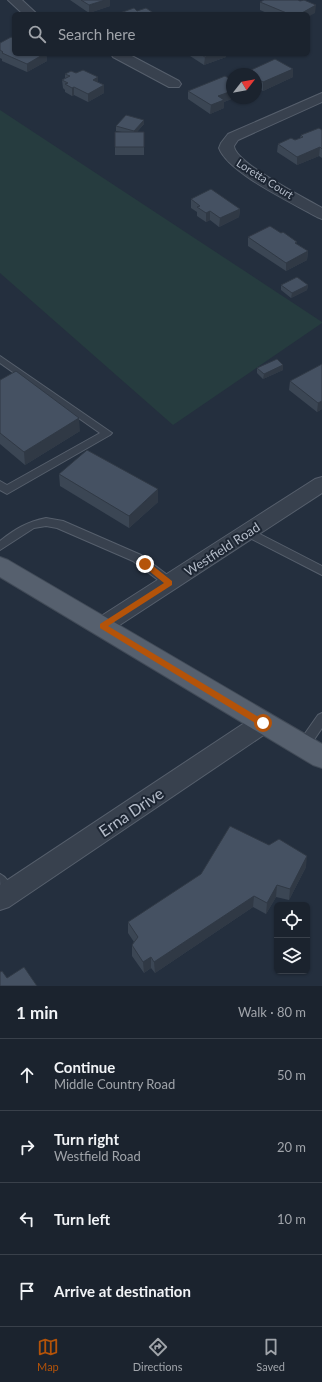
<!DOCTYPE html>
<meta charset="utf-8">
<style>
:root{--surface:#1b232e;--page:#242b36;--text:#f1f3f6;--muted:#a0a4aa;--line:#39404a;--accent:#b45309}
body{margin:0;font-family:Lato,sans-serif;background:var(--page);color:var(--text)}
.controls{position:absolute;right:12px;bottom:12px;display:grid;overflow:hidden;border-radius:6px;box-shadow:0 1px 3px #0004}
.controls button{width:36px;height:36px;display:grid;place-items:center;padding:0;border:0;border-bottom:1px solid var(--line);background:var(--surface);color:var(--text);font:20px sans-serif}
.compass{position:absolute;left:226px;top:68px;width:36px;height:36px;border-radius:50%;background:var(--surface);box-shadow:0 1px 3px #0004;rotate:59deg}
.stop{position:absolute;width:12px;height:12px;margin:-9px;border:3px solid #b45309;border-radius:50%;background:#fff}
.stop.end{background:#b45309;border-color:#fff;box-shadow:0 1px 4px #0008}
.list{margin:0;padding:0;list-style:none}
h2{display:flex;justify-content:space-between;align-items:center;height:52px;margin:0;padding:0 16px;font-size:17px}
h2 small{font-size:13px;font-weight:400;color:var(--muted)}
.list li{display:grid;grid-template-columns:26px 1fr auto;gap:12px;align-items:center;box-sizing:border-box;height:72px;padding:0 16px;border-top:1px solid var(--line)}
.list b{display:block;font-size:15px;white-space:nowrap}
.list p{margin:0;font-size:13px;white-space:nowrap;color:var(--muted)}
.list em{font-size:13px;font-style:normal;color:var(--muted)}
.icon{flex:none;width:22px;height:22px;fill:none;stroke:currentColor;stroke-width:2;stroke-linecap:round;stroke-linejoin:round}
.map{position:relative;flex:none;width:322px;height:986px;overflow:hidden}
.search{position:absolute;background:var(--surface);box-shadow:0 1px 3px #0004;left:12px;right:12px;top:12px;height:44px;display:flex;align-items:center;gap:10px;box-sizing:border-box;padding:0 14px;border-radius:6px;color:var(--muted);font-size:15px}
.sheet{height:340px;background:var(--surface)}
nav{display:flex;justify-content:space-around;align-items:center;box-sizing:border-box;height:56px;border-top:1px solid var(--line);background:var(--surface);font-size:11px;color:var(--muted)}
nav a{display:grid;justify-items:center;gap:2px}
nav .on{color:var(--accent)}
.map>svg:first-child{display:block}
</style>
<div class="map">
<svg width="322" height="986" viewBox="0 0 322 986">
<rect width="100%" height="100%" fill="#242f3e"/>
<path fill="#263c3f" d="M0 110 322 322V323L173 425 0 273Z"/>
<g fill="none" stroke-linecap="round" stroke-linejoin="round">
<g stroke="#565f6c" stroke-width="2">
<path id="service" d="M0 356 112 433 110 435 7 494 0 490V481L7 485 100 433 0 363Z
M46 518 63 521 141 555 174 580 175 583 174 586H166L133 561 57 528 46 526 34 528 0 550V541C15 529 27 522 46 518Z
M248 528 322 566V575L244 535 243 532 244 529Z
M322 713V728L307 750 303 751 299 750 297 746 299 742 318 715Z
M0 874C7 877 12 887 15 894L14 898 9 900C0 896 0 884 0 874Z"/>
</g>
<g stroke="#565f6c" stroke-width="2">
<path id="minor" d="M8 0H22L37 14H23Z
M111 54H128L179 81 181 84 179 87H169L113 57Z
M322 93V102L238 140 234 146C235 163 305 198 322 208V219L317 217C293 203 228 173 219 148L221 143 228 134Z
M322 477V493L109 632 102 634 95 632 92 626 95 620 315 479Z
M263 714 271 716 274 723 271 730 9 907 0 910V885L255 716Z"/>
</g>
<g stroke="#414a57" stroke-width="2">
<path id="primary" d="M0 557 8 560 322 744V768L313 765 0 577Z"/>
</g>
<use href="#service" fill="#38414e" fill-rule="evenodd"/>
<use href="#minor" fill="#38414e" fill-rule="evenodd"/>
<use href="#primary" fill="#56606e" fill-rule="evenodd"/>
</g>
<path fill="#3b4654" d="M70 0H110V6L89 13Z
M260 2 315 13 308 14H269L260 10Z
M0 43 14 54H46L47 61 27 72 2 61V59L0 58Z
M187 54H226V57L204 65Z
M251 70 293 77 263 91 256 87V74L250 72Z
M76 73 98 77V82L104 85V93L88 102 74 95 72 96 65 92V90L63 88 62 80 65 78V74Z
M188 91 232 98H234L224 102V108L210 114 188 99Z
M144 124 137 132H144V155H115V132H122L116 131V126Z
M322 130V158L319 156 297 165 277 152 278 144 295 140 300 138 301 135Z
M191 199 240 209 239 217 219 227 210 220 206 222 197 216V212L191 208Z
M248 237 297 244 308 251 307 260 286 271 248 246Z
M281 285H308L307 290 291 298 281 290Z
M322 364V409L317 412 289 390 290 381Z
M257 368 283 370 263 379 257 373Z
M0 380 80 431 25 465 0 444Z
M59 474 158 502 129 528 60 486Z
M306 867 289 900 276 897 266 914 253 907 155 973 151 968 144 973 132 956V945L134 942 128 933V922Z"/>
<path fill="#303945" d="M105 0H110V6L89 13V5Z
M316 5 315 13 308 17V14H300Z
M44 54H46L47 61 27 72V64Z
M213 54H226V57L204 65 205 57Z
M293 69V77L263 91V82Z
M98 77V85L93 80Z
M104 85V93L88 102V94Z
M74 87V95L72 96V88Z
M232 91V98H234L224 102V108L210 114 211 105 218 96Z
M144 120V124L134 135V131Z
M320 147 319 156 297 165V157Z
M240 209 239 217 219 227 220 218Z
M210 211V220L206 222V213Z
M308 251 307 260 286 271V263Z
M308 285 307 290 291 298 292 293Z
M283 365V370L263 379 264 374Z
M322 401V409L317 412 318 403Z
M79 418 80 431 25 465 24 452Z
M158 489V502L129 528V516Z
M307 856 306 867 289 900 290 889Z
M277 885 276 897 266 914 267 903Z
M254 896 253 907 155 973 154 962Z
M151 957V968L144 973 143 962Z"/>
<path fill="#455162" stroke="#303945" d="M81 0H105L89 5Z
M264 0H298L300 1 304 0 316 5 300 14H289L260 2Z
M134 8 137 11 146 8 155 14H117Z
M11 37 14 38V54H44L27 64 2 53 3 52 0 50V43Z
M200 54H213L205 57Z
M275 59 293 69 263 82 256 78V74H248L253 71 251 70Z
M83 70 98 77 93 80 104 85 88 94 74 87 72 88 65 84 68 83 62 80 70 76 65 74 71 71 76 73Z
M225 76 232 80V91L218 96 224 100 211 105 188 91Z
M126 115 144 120 134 131 116 126Z
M319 128 322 130V149L320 147 297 157 278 144 291 138 295 140 303 137 301 135Z
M115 132H144V147H115Z
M211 189 240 209 220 218 210 211 206 213 197 207 200 206 191 199Z
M270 226 281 233 283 232 297 242 295 243 308 251 286 263 248 237Z
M297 277 308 285 292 293 281 285Z
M277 359 283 365 264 374 257 368Z
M322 364V401L318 403 290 381Z
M16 371 79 418 24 452 0 433V380Z
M87 450 158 489 129 516 59 474Z
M230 826 269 845 279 839 307 856 290 889 277 885 267 903 254 896 154 962 151 957 143 962 132 945 138 937 128 922 201 874Z
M24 967 37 986H0V972L2 971 7 978Z"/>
<path fill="#b45309" d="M143 562H148L172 581V585L108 626 265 721V726H260L100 628V624L164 583 143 566Z"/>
<g text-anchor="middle" stroke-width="4" stroke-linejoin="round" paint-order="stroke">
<g font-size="11" fill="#b4bcc9" stroke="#1d2633">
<text transform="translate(265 179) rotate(32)" y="4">Loretta Court</text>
</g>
<g font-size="13" fill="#b4bcc9" stroke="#1d2633">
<text transform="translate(222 549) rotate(-33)" y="5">Westfield Road</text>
</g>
<g font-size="16" fill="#b4bcc9" stroke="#1d2633">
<text transform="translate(131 812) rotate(-34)" y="6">Erna Drive</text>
</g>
</g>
</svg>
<div class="controls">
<button><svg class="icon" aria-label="locate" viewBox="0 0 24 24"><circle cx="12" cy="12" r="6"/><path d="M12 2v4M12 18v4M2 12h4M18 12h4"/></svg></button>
<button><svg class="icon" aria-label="layers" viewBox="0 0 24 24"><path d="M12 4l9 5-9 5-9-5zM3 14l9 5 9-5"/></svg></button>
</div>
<svg class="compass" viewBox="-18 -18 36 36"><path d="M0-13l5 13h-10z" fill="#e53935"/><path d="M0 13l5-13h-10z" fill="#a0a4aa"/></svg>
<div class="stop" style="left:263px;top:723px"></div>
<div class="stop end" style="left:145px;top:564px"></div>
<div class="search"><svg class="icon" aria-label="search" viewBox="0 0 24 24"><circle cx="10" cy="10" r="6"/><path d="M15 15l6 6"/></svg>Search here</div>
</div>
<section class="sheet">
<h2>1 min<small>Walk · 80 m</small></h2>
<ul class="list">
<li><svg class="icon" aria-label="ahead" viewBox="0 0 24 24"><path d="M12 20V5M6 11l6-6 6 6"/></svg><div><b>Continue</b><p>Middle Country Road</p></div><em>50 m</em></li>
<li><svg class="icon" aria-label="right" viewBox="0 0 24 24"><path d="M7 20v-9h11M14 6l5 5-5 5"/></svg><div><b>Turn right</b><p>Westfield Road</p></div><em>20 m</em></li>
<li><svg class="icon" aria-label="left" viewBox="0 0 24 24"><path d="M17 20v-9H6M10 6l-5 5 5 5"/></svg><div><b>Turn left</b></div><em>10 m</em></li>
<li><svg class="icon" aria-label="arrive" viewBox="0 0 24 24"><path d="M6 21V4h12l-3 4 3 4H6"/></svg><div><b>Arrive at destination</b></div></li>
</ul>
</section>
<nav>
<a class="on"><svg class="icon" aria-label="map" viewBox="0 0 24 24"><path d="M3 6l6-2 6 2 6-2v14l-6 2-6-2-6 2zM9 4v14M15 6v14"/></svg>Map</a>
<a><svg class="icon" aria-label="directions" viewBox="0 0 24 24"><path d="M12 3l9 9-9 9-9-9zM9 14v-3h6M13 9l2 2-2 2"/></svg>Directions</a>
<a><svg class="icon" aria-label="saved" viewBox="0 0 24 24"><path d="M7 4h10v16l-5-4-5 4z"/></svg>Saved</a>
</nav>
